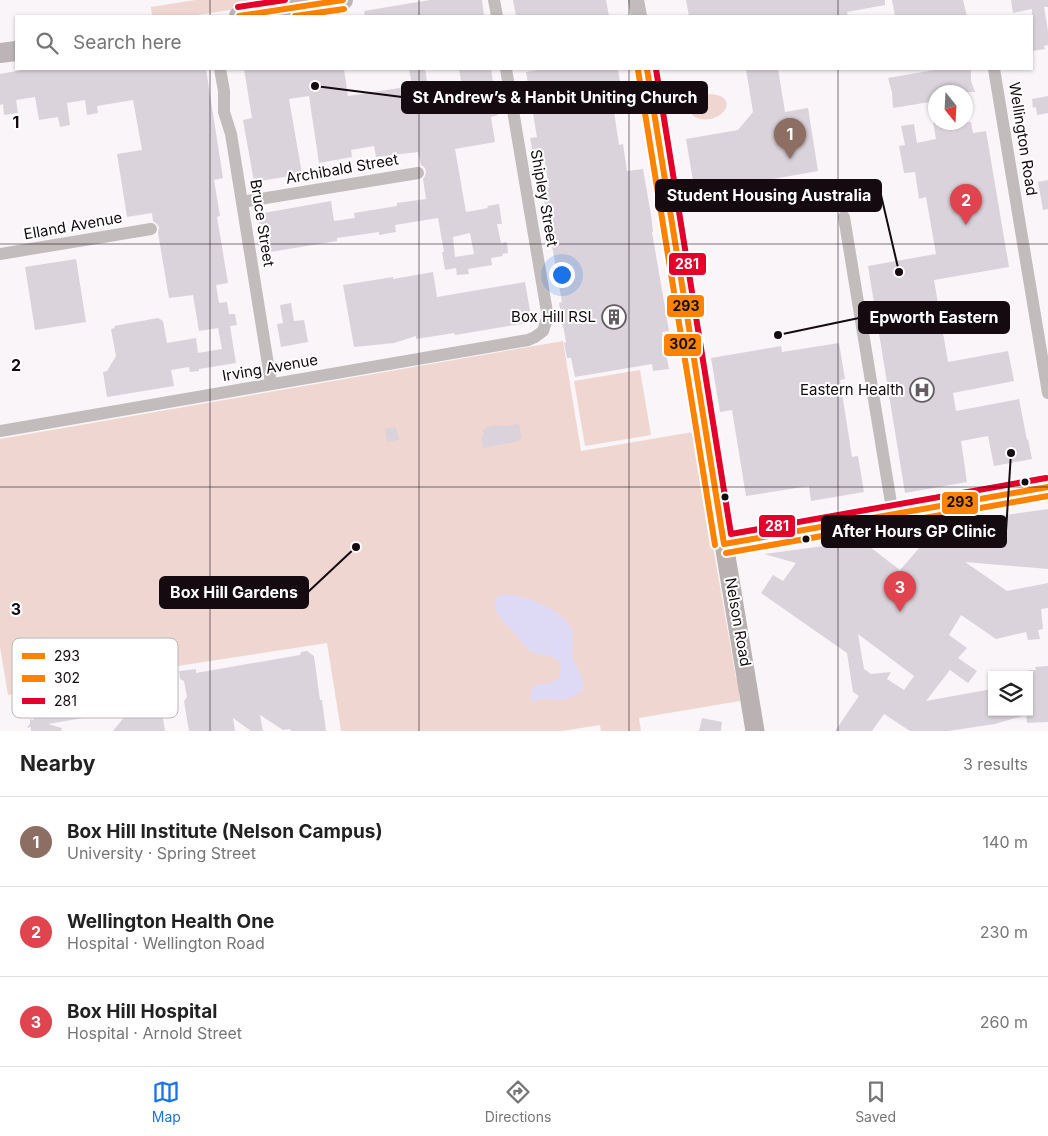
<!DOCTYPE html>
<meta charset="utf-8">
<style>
:root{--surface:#fff;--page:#f6f6f6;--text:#222;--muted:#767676;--line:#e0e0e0;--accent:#1a73e8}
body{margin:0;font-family:Inter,sans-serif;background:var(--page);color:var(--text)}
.controls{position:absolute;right:15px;bottom:15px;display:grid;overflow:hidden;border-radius:0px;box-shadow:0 1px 4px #0004}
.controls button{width:45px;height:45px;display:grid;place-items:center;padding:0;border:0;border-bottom:1px solid var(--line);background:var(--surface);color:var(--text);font:25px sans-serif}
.compass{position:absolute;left:928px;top:85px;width:45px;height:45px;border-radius:50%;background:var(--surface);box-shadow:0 1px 4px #0004;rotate:162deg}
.you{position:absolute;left:561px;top:274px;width:18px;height:18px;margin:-12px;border:4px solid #fff;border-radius:50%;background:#1a73e8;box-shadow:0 0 0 8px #1a73e833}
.badge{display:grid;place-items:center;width:32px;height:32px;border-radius:50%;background:var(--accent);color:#fff;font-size:16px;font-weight:700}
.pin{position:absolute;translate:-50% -41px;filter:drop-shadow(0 1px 2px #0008)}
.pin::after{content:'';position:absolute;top:26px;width:18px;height:15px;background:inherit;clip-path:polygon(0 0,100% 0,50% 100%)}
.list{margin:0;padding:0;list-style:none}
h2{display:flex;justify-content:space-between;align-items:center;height:65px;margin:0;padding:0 20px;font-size:21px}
h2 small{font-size:16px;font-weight:400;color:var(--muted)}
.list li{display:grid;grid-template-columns:32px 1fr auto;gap:15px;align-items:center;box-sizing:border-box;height:90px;padding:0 20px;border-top:1px solid var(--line)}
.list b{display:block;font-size:19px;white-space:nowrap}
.list p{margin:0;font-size:16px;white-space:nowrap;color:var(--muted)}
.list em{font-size:16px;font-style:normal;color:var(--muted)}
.icon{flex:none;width:28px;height:28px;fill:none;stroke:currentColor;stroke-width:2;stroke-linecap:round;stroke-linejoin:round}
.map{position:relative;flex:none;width:1048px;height:731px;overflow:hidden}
.search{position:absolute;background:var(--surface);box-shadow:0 1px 4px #0004;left:15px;right:15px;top:15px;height:55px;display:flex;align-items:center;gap:12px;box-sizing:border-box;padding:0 18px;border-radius:0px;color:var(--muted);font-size:19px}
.sheet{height:335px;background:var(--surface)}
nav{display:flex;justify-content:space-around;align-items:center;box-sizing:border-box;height:70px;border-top:1px solid var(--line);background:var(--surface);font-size:14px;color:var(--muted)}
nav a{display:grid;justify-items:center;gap:2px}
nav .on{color:var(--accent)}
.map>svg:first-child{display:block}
</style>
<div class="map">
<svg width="1048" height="731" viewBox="0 0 1048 731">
<rect width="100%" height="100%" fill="#faf5f8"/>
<path fill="#f0d6d0" d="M195 0H299L189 16H152L151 7Z
M712 94C744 98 717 130 693 116 683 101 699 95 712 94Z
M563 341 581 451 693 432 736 678 742 682 743 690 739 694 740 701 639 718 641 731H601L600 725 562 731H341L327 643 184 665 8 695 0 647V439Z
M640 370 651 435 585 446 574 381Z"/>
<path fill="#dedaf5" d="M500 595C520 592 562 609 571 628 575 638 571 649 573 659 575 664 578 668 580 673 582 678 583 683 584 688 578 696 568 700 558 700 553 700 549 699 545 699 541 699 536 701 532 702 524 674 553 692 560 675 561 672 561 667 560 664 556 654 541 656 533 652 525 649 522 642 517 636 509 627 484 607 500 595Z"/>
<path fill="#dad3db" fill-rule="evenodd" d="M430 0H482L484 16H365L364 11Z
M513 0H606L609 16H516Z
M686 0H885V5L847 12 848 16H689Z
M892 0H963L967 16H895Z
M1011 0H1048V7H1044L1048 31V45L1044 46 1045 49 1032 51V9L1013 13Z
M28 69H206L223 178 214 180 220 216 217 217 228 283 216 285 219 303 227 302 229 314H235L237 325 230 326 236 363 199 369V371L190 372 189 367 171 370 174 386 107 397 103 372 107 371 116 356 111 329 115 328 114 326 158 318 163 321 167 343 196 338 198 353 222 349 218 328 199 331 193 295 169 298 158 233 159 227 157 224 153 221 152 213 127 217 117 154 142 150 133 100 97 106 98 113 87 115 85 100 67 103 70 125 60 127 58 117 39 120 35 97 16 100 18 113 4 115 3 104 0 105V74Z
M244 69H344L348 96 412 86 409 69H425L430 99 463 93 459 69H491L498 115 491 117 495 142 455 149 466 212 488 208 487 206 499 204 502 224H497L501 243 507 242 508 253 502 254 503 256 491 258 492 265 468 269 469 274 457 275 456 268 445 270 442 252H444L438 218 395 225 396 232 379 235V232L337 238V241L264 253 258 214 331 201 334 221 355 218 354 213 397 206V203L426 199 423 179 425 176 426 172 425 168 421 165 418 152 376 157 374 146 351 150 352 157 319 163 309 96 289 99 302 174 254 182 243 120 252 118ZM470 233 474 254 455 257 453 237Z
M542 69H618L621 88H619L623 111 614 112 619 145 623 144 627 171 643 169 651 215 653 232H652L669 331 662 332 669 369 653 371 652 364 575 377 571 358H567L564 343 566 342 559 303 562 302 549 229H545L541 206 545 205 542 189 549 188 544 156 534 157 530 138 537 137 526 72Z
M746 69H778L785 112 808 108 818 171 695 193 686 139 738 130 753 112Z
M940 69H971V81L975 92H936V101L893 108 892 92 888 78Z
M1048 96V113L1037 115 1036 107 1033 108 1032 99Z
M933 122H971L973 133 986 131 1009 267 934 280 948 362 1008 351 1014 381 953 393 956 411 1019 399 1027 440 1028 439 1032 459 994 466 988 436 961 441 967 482 905 493 868 266 936 254 926 197 919 199 915 172 904 173 899 146 905 145 901 126 914 124 917 143 936 139Z
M1048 180V209L1043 210 1038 182Z
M76 259 86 322 35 330 25 267Z
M433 272 437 297 525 282 532 322 455 335 454 333 416 339V336L394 343 354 347 343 285 393 277V279Z
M291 303 294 321 304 320 308 342 281 347 277 324 283 323 280 305Z
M839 343 845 379 840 380 852 457 858 456 864 492 811 501 809 486 746 496 732 410 720 412 711 358 781 346 782 352Z
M519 424 522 439H519V441L483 448 481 437 484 434 483 429H486V427L495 425 505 426Z
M396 427 399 440 387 442 385 429Z
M1048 509V569L965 562 1007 591 1048 583V608L1041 609 1043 629 1038 630 1040 639 1028 640 1026 632 996 639 961 615 949 635 967 648 958 658 977 671 968 683 950 670 926 701 992 689V712H1025L1026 715 995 724 948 731H910L884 714 872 731H835L859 696 853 692 847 653 761 593 773 575 783 581 796 563 764 554 862 541 900 570 927 539 943 543 941 524ZM858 634 914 676 904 690 887 679 891 672 871 674 864 669Z
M307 651 314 656 320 700H322L326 731H291L290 729 283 730 260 715 263 731H251L233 718 235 731H189L184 701 187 697 184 681 180 679 179 671 196 669V673L300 655 301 652Z
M1048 666V722L1027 723 1026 712H1029V670H1036L1035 667Z
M150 674 157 680 165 731H113L130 710 48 724 62 728 61 731H31V727L27 728 30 724V719L33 720 38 713 29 710 27 696 42 694 43 696 81 689 88 697 103 695 101 685 143 678 144 675Z
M702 718 722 722 721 731H699Z"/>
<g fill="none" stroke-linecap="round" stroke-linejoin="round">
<path stroke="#c3bcbd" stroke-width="12" d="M494 0 497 16
M220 69 224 91V112L231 134 271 383
M994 69 1048 393
M242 202 418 173
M844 217 893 515
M0 254 151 229
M0 431 528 340 535 337 543 331 547 319V312L506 69"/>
<path stroke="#c3bcbd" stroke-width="16" d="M636 0 639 16
M647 69 724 544"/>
<path stroke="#b9b1b2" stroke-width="19" d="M755 731 724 544 1048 487"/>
<path stroke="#bcb4b6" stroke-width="20" d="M239 16 343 0
M0 53 16 51"/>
<g stroke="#fff" stroke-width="10">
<path id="bus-1" d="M239 16 343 0
M647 69 724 544
M724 544 1048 487"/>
</g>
<g stroke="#fff" stroke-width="10">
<path id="bus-2" d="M295 16 344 9
M638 70 715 545
M726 553 1048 496"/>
</g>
<g stroke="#fff" stroke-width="10">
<path id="bus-3" d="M238 7 285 0
M656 69 731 534 1046 478"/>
</g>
<use href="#bus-1" stroke="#ff8200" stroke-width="6"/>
<use href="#bus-2" stroke="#ff8200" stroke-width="6"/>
<use href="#bus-3" stroke="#e4002b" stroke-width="6"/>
</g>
<path fill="none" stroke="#140a10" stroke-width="1" stroke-opacity="0.55" d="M210 0V16M419 0V16M629 0V16M838 0V16M210 69V731M419 69V731M629 69V731M838 69V731M0 244H1048M0 487H1048"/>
<defs>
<g id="building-ring" transform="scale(1.25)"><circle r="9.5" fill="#fff" stroke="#645c61" stroke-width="1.5"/><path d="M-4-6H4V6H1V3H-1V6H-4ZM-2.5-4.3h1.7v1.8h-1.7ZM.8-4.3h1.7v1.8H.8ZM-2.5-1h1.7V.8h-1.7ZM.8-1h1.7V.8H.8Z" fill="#645c61"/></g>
<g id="hospital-ring" transform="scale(1.25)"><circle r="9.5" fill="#fff" stroke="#645c61" stroke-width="1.5"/><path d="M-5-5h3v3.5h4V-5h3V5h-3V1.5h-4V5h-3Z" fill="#645c61"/></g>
</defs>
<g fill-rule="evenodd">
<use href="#building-ring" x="614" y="317"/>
<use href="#hospital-ring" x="922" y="390"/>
</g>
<g fill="#140a10" stroke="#fff" stroke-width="2">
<circle cx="1025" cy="482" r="4.5"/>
<circle cx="725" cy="497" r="4.5"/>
<circle cx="806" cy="539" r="4.5"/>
</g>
<g text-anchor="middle" stroke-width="4" stroke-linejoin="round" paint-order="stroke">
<g font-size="15" fill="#140a10" stroke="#fff">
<text transform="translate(1023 139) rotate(81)" y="5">Wellington Road</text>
<text transform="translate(342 169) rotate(-10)" y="5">Archibald Street</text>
<text transform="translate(544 198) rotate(80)" y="5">Shipley Street</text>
<text transform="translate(262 223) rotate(81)" y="5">Bruce Street</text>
<text transform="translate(73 226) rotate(-10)" y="5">Elland Avenue</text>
<text transform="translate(270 368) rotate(-10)" y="5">Irving Avenue</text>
<text transform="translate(738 622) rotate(80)" y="5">Nelson Road</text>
</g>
<g font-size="15" fill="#140a10" stroke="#fff" text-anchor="end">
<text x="596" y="322">Box Hill RSL</text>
<text x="904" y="395">Eastern Health</text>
</g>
</g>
<rect x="12" y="638" width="166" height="80" rx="8" fill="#fff" stroke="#b8b6b7" stroke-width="1"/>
<rect x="22" y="653" width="23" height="6" fill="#ff8200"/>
<rect x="22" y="675" width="23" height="7" fill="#ff8200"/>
<rect x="22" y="698" width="23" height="6" fill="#e4002b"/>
<g font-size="14" fill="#140a10">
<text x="54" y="661">293</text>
<text x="54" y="683">302</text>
<text x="54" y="706">281</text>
</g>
<g font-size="16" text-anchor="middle" font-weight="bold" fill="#140a10" stroke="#fff" stroke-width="4" stroke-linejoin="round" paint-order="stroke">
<text x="16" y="128">1</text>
<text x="16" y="371">2</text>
<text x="16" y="615">3</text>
</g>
<path fill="none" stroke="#140a10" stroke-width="2" d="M315 86L402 97M899 272L881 195M778 335L859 318M1011 453L1006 531M356 547L308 592"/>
<g fill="#140a10" stroke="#fff" stroke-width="2">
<circle cx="315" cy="86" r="5"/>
<circle cx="899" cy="272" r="5"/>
<circle cx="778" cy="335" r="5"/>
<circle cx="1011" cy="453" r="5"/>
<circle cx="356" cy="547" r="5"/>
</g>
<g fill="#140a10" stroke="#140a10" stroke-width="2">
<rect x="402" y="82" width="305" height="31" rx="5"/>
<rect x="656" y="180" width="225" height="31" rx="5"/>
<rect x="859" y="302" width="150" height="31" rx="5"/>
<rect x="822" y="516" width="184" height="31" rx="5"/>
<rect x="160" y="577" width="148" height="31" rx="5"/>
</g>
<g font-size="16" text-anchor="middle" font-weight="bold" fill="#fff">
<text x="555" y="103">St Andrew’s &amp; Hanbit Uniting Church</text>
<text x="769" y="201">Student Housing Australia</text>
<text x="934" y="323">Epworth Eastern</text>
<text x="914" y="537">After Hours GP Clinic</text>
<text x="234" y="598">Box Hill Gardens</text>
</g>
<g stroke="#fff" stroke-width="2">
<rect x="668" y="252" width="39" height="24" rx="5" fill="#e4002b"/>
<rect x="666" y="294" width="39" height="24" rx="5" fill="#ff8200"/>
<rect x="663" y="333" width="39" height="24" rx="5" fill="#ff8200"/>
<rect x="941" y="491" width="38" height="24" rx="5" fill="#ff8200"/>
<rect x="758" y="514" width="38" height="24" rx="5" fill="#e4002b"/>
</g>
<g font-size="14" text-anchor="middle" font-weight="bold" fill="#fff">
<text x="687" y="269">281</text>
<text x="777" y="531">281</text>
</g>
<g font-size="14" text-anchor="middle" font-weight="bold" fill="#111">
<text x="686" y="311">293</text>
<text x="683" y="349">302</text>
<text x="960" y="507">293</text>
</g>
</svg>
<div class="controls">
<button><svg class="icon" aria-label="layers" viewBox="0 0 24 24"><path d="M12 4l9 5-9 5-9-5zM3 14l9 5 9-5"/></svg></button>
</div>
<svg class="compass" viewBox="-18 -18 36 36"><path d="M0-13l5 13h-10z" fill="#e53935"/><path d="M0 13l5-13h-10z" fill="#767676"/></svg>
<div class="you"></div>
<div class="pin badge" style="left:790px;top:159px;background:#8d6e63">1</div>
<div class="pin badge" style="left:966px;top:225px;background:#e0444e">2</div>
<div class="pin badge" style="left:900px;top:612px;background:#e0444e">3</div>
<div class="search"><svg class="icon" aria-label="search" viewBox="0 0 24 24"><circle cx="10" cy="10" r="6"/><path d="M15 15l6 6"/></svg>Search here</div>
</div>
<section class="sheet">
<h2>Nearby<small>3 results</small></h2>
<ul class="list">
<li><span class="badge" style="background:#8d6e63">1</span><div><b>Box Hill Institute (Nelson Campus)</b><p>University · Spring Street</p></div><em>140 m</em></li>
<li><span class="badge" style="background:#e0444e">2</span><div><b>Wellington Health One</b><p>Hospital · Wellington Road</p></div><em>230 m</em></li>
<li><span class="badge" style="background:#e0444e">3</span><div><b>Box Hill Hospital</b><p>Hospital · Arnold Street</p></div><em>260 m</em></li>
</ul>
</section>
<nav>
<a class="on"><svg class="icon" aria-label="map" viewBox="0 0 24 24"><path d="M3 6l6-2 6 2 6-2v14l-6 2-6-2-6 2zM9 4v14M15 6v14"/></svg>Map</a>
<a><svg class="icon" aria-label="directions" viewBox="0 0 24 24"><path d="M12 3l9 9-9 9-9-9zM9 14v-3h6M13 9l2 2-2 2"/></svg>Directions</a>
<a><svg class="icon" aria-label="saved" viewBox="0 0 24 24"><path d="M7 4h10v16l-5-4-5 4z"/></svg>Saved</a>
</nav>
